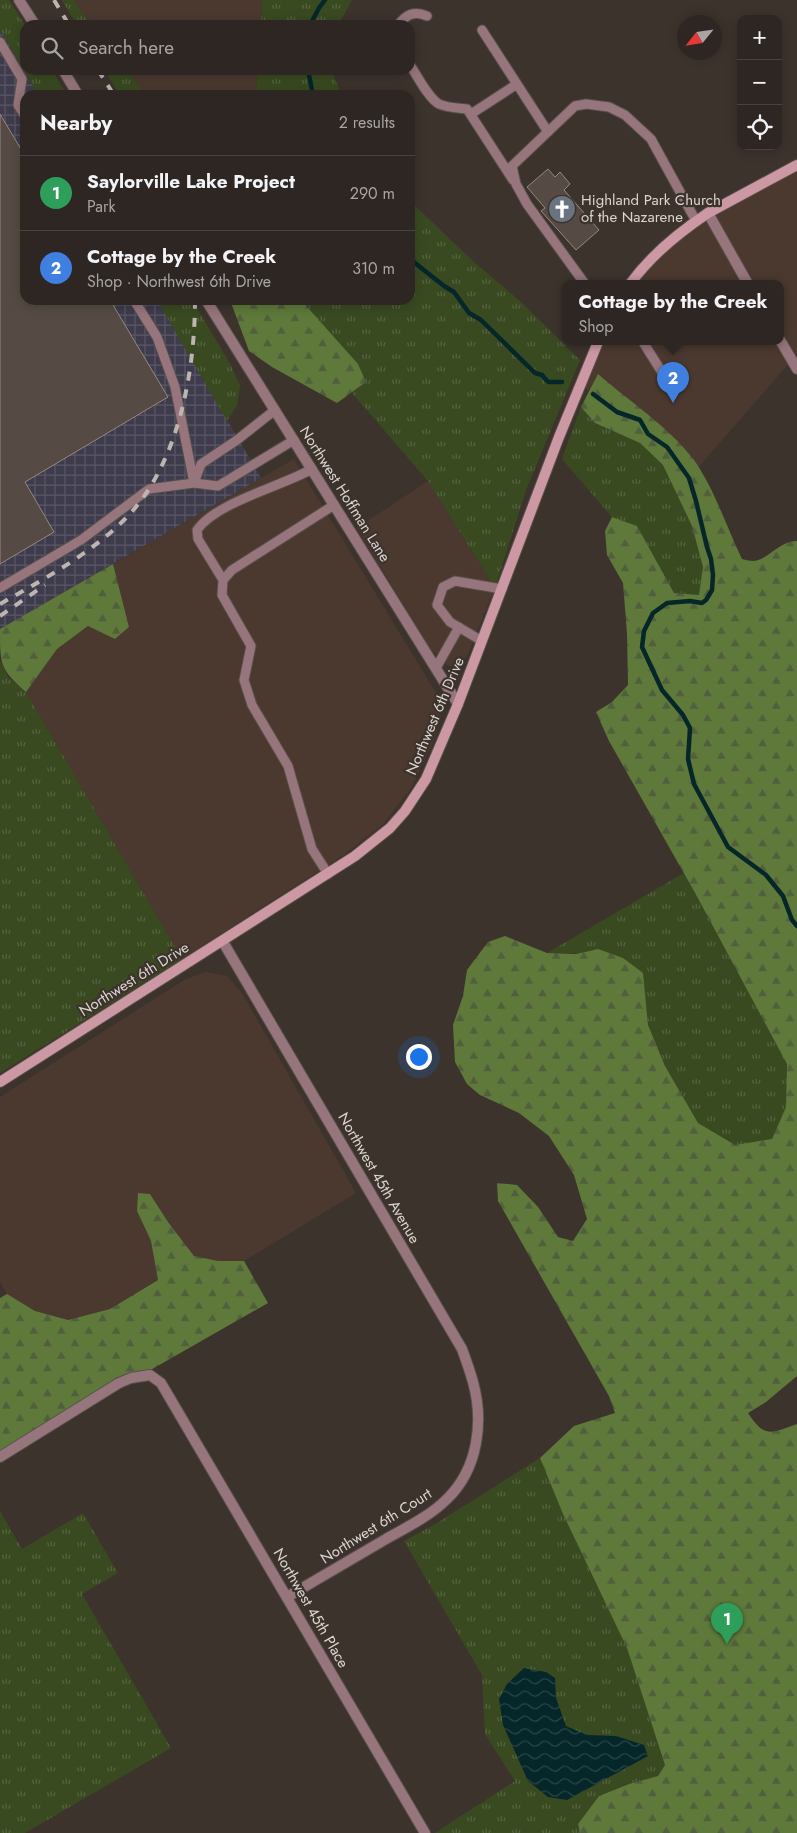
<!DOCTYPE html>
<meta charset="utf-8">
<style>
:root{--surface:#2e2622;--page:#3a322f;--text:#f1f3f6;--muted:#a7a5a5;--line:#494340;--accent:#95b2f1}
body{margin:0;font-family:Jost,sans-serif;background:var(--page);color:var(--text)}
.controls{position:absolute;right:15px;top:15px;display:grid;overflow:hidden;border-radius:10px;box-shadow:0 2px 12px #0003}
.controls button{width:45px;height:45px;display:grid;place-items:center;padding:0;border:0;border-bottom:1px solid var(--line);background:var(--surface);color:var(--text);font:25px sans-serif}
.compass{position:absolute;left:677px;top:15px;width:45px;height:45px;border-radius:50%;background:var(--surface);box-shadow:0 2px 12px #0003;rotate:240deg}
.you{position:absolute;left:418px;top:1056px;width:18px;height:18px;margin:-12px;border:4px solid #fff;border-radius:50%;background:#1a73e8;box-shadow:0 0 0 8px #1a73e833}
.badge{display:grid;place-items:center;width:32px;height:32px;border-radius:50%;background:var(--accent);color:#fff;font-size:16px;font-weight:700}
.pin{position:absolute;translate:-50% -41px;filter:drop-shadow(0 1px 2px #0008)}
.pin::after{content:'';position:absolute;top:26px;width:18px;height:15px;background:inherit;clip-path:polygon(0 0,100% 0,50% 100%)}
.popup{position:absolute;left:562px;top:280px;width:222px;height:65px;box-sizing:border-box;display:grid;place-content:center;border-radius:10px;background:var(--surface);filter:drop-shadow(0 1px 4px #0005);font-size:16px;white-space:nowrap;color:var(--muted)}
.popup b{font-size:19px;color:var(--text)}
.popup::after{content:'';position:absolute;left:50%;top:100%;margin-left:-10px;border:10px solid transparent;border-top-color:var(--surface)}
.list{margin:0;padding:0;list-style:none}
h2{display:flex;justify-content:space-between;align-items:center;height:65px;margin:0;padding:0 20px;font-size:21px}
h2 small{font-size:16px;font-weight:400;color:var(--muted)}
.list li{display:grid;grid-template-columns:32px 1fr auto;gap:15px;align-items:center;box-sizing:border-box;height:75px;padding:0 20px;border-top:1px solid var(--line)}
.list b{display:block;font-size:19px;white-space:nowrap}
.list p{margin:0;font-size:16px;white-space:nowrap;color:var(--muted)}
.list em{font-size:16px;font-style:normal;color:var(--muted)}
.icon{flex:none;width:28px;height:28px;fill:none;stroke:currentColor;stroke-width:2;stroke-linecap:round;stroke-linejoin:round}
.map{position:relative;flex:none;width:797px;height:1833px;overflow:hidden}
.search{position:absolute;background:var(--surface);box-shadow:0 2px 12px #0003;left:20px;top:20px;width:395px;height:55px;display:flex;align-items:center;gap:12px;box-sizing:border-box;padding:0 18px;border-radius:15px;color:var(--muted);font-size:19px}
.panel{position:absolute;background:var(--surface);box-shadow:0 2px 12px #0003;left:20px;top:90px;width:395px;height:215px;border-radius:15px}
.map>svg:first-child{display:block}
</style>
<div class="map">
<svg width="797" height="1833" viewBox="0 0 797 1833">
<defs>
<pattern id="industrial-grid" width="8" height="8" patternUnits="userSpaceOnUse" patternTransform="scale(1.25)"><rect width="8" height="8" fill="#3e3b4c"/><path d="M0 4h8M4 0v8" fill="none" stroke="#595665"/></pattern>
<pattern id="grass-tufts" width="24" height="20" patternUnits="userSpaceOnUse" patternTransform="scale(1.25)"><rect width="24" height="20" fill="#394a21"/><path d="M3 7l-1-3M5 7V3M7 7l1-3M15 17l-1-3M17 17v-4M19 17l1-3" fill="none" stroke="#556340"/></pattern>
<pattern id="forest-firs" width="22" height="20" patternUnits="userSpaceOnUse" patternTransform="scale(1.25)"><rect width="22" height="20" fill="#5e793a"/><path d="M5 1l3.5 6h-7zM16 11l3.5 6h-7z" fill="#515f3c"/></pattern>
<pattern id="water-waves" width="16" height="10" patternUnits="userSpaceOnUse" patternTransform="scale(1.25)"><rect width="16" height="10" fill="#052729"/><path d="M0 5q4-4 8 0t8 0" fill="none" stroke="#294547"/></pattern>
</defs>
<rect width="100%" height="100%" fill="#3d332d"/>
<path fill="#4b3930" d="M73 0H262L261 25H92Z
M127 70H258L256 95H146Z
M797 165V369L792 360 689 478 580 383 598 342H780V284H630L670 242Z
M294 459 436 693 441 718 432 745 410 790 383 824 345 854 182 959 26 692 57 649 89 626 115 639 129 627 113 564Z
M428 481 495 588 467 656 457 666H448L429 647 357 528Z
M206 972 227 976 242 993 356 1193 244 1261H218L194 1256 168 1222 150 1194 138 1193 137 1211 151 1241 159 1279 110 1309 67 1320 35 1311 7 1294 0 1282V1097L186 979Z"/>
<path fill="url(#industrial-grid)" d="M0 29 38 95H25V300H157L261 478 0 629Z"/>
<path fill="url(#grass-tufts)" d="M0 0H9L25 25V70H52L67 95H38L0 29Z
M62 0H73L92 25H77Z
M262 0H352L338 25H261Z
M104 70H127L146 95H120Z
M258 70H331L342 95H256Z
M410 201 473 261 521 302 580 360 526 490 495 588 428 481 352 393 366 382 358 364 301 300H410Z
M157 300H192L229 362 240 385 237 405 227 421Z
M581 407 595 423 640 443 663 465 692 526 703 568 700 595 674 593 637 526 612 517 562 459Z
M0 660 8 677 26 692 182 959 0 1073Z
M684 873 787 1064 786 1107 772 1139 735 1146 698 1123 665 1066 648 1025 646 1002 598 949 580 953H547Z
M540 1458 563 1514 627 1648 665 1765 658 1776 629 1784 599 1796 578 1824 580 1833H435L515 1781 485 1734 482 1675 404 1541 437 1523Z
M0 1511 22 1549 83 1513 118 1573 82 1594 171 1748 25 1833H0Z"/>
<path fill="url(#forest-firs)" d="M230 300H301L358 364 366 382 337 403 272 367 249 351Z
M598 374C630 402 668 426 694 460 714 488 727 528 742 559 746 560 750 561 754 561 767 560 781 540 797 541V1376L766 1402 748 1413C765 1439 771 1433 797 1424V1833H580L578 1824 599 1796 629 1784 658 1776 665 1765 627 1648 563 1514 540 1458 574 1426 615 1413 609 1396 498 1201 497 1183 517 1185 538 1207 558 1237 573 1241 587 1219 574 1175 549 1136 519 1113 480 1095 467 1084 455 1062 453 1025 463 996 467 970 488 942 505 936 547 953 576 954 598 949 623 958 643 973 648 1025 665 1066 698 1123 735 1145 772 1139 786 1107 787 1064 694 891 609 741 596 712 612 702 628 685 627 634 623 583 607 555 605 531 612 517 637 526 674 593 699 595 703 567 692 526 663 465 640 443 595 423 581 407Z
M113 564 129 627 115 639 88 626 57 649 26 692C0 669 0 665 0 629Z
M138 1193 150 1194 168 1222 194 1256 218 1261H244L268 1303 119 1388 0 1463V1298L7 1294 35 1311 68 1320 110 1309 158 1280 151 1241 137 1211Z"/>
<path fill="url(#water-waves)" d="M524 1668 546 1672 555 1678 556 1698 566 1726 587 1735 616 1736 644 1745 648 1756 567 1800 548 1797 528 1781 503 1725 499 1699 507 1684Z"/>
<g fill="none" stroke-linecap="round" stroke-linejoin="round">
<path stroke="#052729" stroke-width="4.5" d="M310 25 319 8 325 0
M308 70 313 95
M410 259 444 286 454 292 469 313 481 320 535 373 542 375 548 382H562
M593 394 617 412 640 420 648 434 667 447 689 478 696 501 707 547 711 559 713 575 712 590 706 600 702 603 690 601 667 603 653 613 644 631 642 647 662 690 683 715 690 728 688 759 694 784 728 847 766 875 783 896 792 920 797 926"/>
</g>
<path fill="#554b44" stroke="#948881" d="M0 114 25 156V300H110L168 397 25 482 54 532 0 564Z
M548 169 555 177 560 172 570 184 564 190 599 230 576 250 541 211 545 208 527 187Z"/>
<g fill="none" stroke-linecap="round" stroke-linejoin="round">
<g stroke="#59504a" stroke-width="11">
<path id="service" d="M398 25C406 15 414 10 427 16
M482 30 548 132
M0 42 22 79 18 105 25 116
M410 65C417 75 428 98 439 104 448 108 458 108 467 109L513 180
M471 114 517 84
M585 284 527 204 516 184 512 166 575 106 586 104 609 107 625 115 651 139 696 221
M643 342 668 382
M275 410 237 440 201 464 194 483 218 486 294 440
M223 580 198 539 197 530C217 502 280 487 312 469
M0 588 81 540 149 489 194 483 175 387 157 337 134 300
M482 641 450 622 437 605 443 587 455 581 502 589
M436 668 459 627
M328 874 312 849 288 766 252 705 244 680 251 646 222 595 223 580 232 570 334 505"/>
</g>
<g stroke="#59504a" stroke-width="12">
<path id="minor" d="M19 0 35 25
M63 70 78 95
M708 213 748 284
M206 300 458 704
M780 340 797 369
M223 942 462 1349C466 1360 470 1371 473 1382 484 1422 478 1469 447 1499 430 1516 407 1527 386 1539 353 1558 320 1578 287 1597
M0 1457 119 1383 131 1378 150 1375 161 1383 425 1833"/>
</g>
<g stroke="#59504a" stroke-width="12">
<path id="secondary" d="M630 284C651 255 678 233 708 213L797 165
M0 1082 355 856 390 828 405 811 426 779 458 704 559 437 598 342"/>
</g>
<use href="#service" stroke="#96757c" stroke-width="9"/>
<use href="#minor" stroke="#96757c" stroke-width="10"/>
<use href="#secondary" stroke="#cc98a4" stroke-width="10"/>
<path stroke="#bcb5b0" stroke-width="4" stroke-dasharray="9 9" stroke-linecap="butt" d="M54 0 69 25
M98 70 114 95
M0 604C44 579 89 555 125 519 178 466 195 373 195 300
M0 616 45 585"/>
</g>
<defs>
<g id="church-disc" transform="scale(1.4375)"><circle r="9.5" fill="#6b7280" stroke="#3d332d"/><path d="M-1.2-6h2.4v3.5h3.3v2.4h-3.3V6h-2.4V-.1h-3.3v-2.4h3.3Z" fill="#fff"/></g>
</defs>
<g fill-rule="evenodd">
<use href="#church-disc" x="562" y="209"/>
</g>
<g text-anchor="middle" stroke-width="4.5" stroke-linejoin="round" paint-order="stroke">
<g font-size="15" fill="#dbd4d0" stroke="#3d332d" text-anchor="start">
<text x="581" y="205">Highland Park Church<tspan x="581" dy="17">of the Nazarene</tspan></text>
</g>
<g font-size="15" fill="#dbd4d0" stroke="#3d332d">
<text transform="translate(345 494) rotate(58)" y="5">Northwest Hoffman Lane</text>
<text transform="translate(435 716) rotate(-67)" y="5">Northwest 6th Drive</text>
<text transform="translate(134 979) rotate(-32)" y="5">Northwest 6th Drive</text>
<text transform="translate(379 1178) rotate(60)" y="5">Northwest 45th Avenue</text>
<text transform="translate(376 1526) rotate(-32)" y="5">Northwest 6th Court</text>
<text transform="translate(311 1608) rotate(60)" y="5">Northwest 45th Place</text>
</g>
</g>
</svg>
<div class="controls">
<button>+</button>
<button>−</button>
<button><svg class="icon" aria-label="locate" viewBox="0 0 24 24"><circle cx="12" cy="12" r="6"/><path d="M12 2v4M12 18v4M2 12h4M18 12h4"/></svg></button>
</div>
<svg class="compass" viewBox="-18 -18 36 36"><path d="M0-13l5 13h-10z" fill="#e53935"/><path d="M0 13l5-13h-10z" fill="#a7a5a5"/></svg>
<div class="you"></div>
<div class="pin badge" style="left:727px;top:1644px;background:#2e9e5b">1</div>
<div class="pin badge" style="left:673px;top:403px;background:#3f7fe0">2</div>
<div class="popup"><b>Cottage by the Creek</b>Shop</div>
<div class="search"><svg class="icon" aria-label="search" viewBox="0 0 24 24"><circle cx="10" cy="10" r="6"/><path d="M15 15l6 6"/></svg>Search here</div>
<section class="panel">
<h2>Nearby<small>2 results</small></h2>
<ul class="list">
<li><span class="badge" style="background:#2e9e5b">1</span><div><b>Saylorville Lake Project</b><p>Park</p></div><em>290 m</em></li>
<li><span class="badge" style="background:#3f7fe0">2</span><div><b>Cottage by the Creek</b><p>Shop · Northwest 6th Drive</p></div><em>310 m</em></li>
</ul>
</section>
</div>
